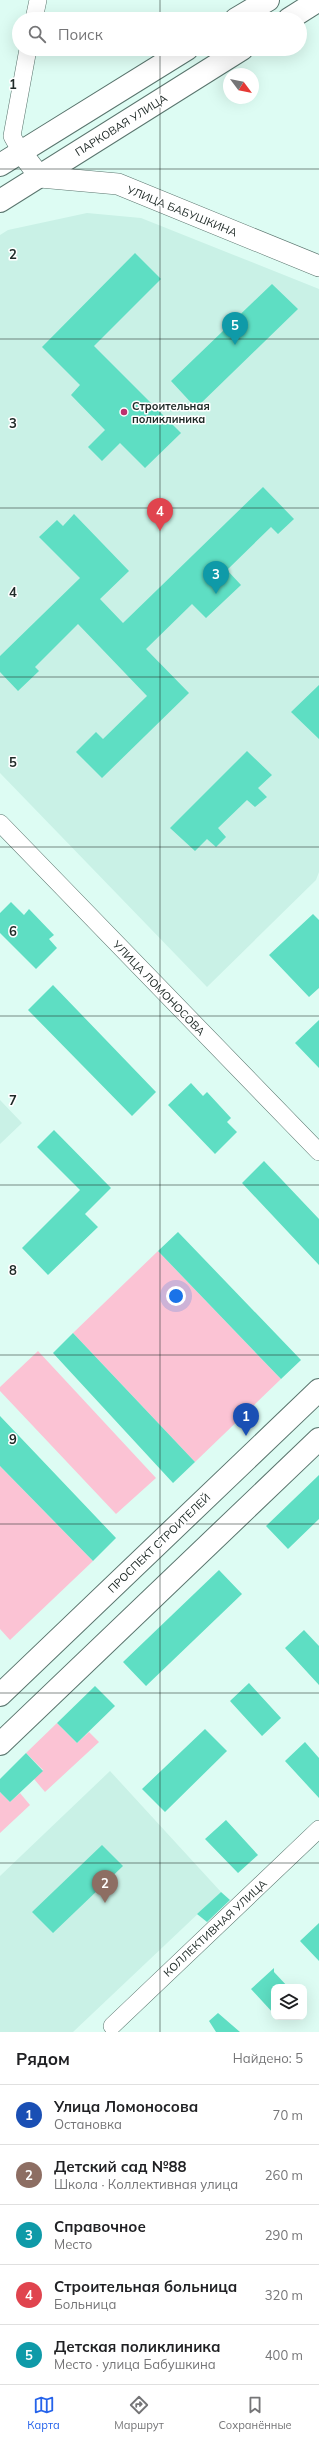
<!DOCTYPE html>
<html lang="ru">
<meta charset="utf-8">
<style>
:root{--surface:#fff;--page:#f2f2f2;--text:#202124;--muted:#757577;--line:#e0e0e0;--accent:#2563eb}
body{margin:0;font-family:Mulish,sans-serif;background:var(--page);color:var(--text)}
.controls{position:absolute;right:12px;bottom:12px;display:grid;overflow:hidden;border-radius:8px;box-shadow:0 4px 16px #0002}
.controls button{width:36px;height:36px;display:grid;place-items:center;padding:0;border:0;border-bottom:1px solid var(--line);background:var(--surface);color:var(--text);font:20px sans-serif}
.compass{position:absolute;left:223px;top:68px;width:36px;height:36px;border-radius:50%;background:var(--surface);box-shadow:0 4px 16px #0002;rotate:122deg}
.you{position:absolute;left:176px;top:1296px;width:14px;height:14px;margin:-10px;border:3px solid #fff;border-radius:50%;background:#1a73e8;box-shadow:0 0 0 6px #1a73e833}
.badge{display:grid;place-items:center;width:26px;height:26px;border-radius:50%;background:var(--accent);color:#fff;font-size:13px;font-weight:700}
.pin{position:absolute;translate:-50% -33px;filter:drop-shadow(0 1px 2px #0008)}
.pin::after{content:'';position:absolute;top:21px;width:14px;height:12px;background:inherit;clip-path:polygon(0 0,100% 0,50% 100%)}
.list{margin:0;padding:0;list-style:none}
h2{display:flex;justify-content:space-between;align-items:center;height:52px;margin:0;padding:0 16px;font-size:17px}
h2 small{font-size:13px;font-weight:400;color:var(--muted)}
.list li{display:grid;grid-template-columns:26px 1fr auto;gap:12px;align-items:center;box-sizing:border-box;height:60px;padding:0 16px;border-top:1px solid var(--line)}
.list b{display:block;font-size:15px;white-space:nowrap}
.list p{margin:0;font-size:13px;white-space:nowrap;color:var(--muted)}
.list em{font-size:13px;font-style:normal;color:var(--muted)}
.icon{flex:none;width:22px;height:22px;fill:none;stroke:currentColor;stroke-width:2;stroke-linecap:round;stroke-linejoin:round}
.map{position:relative;flex:none;width:319px;height:2032px;overflow:hidden}
.search{position:absolute;background:var(--surface);box-shadow:0 4px 16px #0002;left:12px;right:12px;top:12px;height:44px;display:flex;align-items:center;gap:10px;box-sizing:border-box;padding:0 14px;border-radius:22px;color:var(--muted);font-size:15px}
.sheet{height:352px;background:var(--surface)}
nav{display:flex;justify-content:space-around;align-items:center;box-sizing:border-box;height:56px;border-top:1px solid var(--line);background:var(--surface);font-size:11px;color:var(--muted)}
nav a{display:grid;justify-items:center;gap:2px}
nav .on{color:var(--accent)}
.map>svg:first-child{display:block}
</style>
<div class="map">
<svg width="319" height="2032" viewBox="0 0 319 2032">
<rect width="100%" height="100%" fill="#ddfcf3"/>
<path fill="#c9f1e6" d="M87 213 141 218 319 289V872L316 880 207 987 0 773V235L8 230Z
M0 1100 22 1123 0 1144Z
M110 1771 221 1892 73 2032H0V1876Z"/>
<path fill="#fbc3d4" d="M158 1251 281 1379 195 1462 73 1333Z
M38 1351 156 1478 116 1514 0 1391V1387Z
M0 1466 93 1561 10 1640 0 1629Z
M57 1723 77 1743 89 1732 99 1742 45 1792 34 1779 43 1770 26 1753Z
M0 1792 10 1802 20 1793 30 1805 0 1833Z"/>
<path fill="#5edec3" d="M135 253 161 279 94 346 181 433 145 468 120 443 102 461 88 447 105 430 71 395 80 385 42 347Z
M272 284 298 309 196 408 171 381Z
M263 487 294 519 278 534 271 527 227 570 241 585 206 618 192 604 146 649 189 693 102 778 76 752 96 732 103 739 147 696 78 624 35 667 39 671 18 691 0 672V656L80 578 39 537 57 520 63 526 74 514 129 571 100 599 123 623Z
M319 685V739L291 712Z
M247 751 272 775 258 788 267 797 255 807 247 800 218 828 226 837 216 847 207 839 195 851 170 828Z
M11 902 24 915 29 909 54 935 49 939 57 948 36 969 0 933V913Z
M313 914 319 920V988L309 997 269 955Z
M53 985 156 1092 132 1116 28 1010Z
M319 1020V1068L295 1043Z
M191 1083 203 1096 207 1092 231 1118 227 1122 237 1132 215 1154 168 1105Z
M54 1130 111 1188 85 1214 98 1227 48 1275 22 1248 80 1190 37 1147Z
M264 1161 319 1219V1265L242 1183Z
M178 1232 301 1360 281 1379 158 1251Z
M73 1333 195 1462 173 1483 53 1353Z
M0 1416 116 1538 93 1561 0 1466Z
M319 1475V1519L288 1549 266 1526Z
M219 1570 242 1594 146 1686 123 1662Z
M304 1630 319 1646V1685L285 1648Z
M249 1683 281 1718 262 1736 230 1701Z
M95 1686 115 1706 77 1743 57 1723Z
M205 1729 227 1751 165 1812 142 1789Z
M305 1742 319 1758V1798L285 1761Z
M26 1753 43 1771 10 1802 0 1792V1779Z
M226 1820 258 1855 238 1873 205 1839Z
M102 1845 123 1866 53 1933 32 1912Z
M221 1892 230 1900 207 1922 197 1914Z
M319 1923V1961L300 1941Z
M274 1968V1972L288 1987H274V2014L251 1989Z
M218 2013 240 2032H216L209 2021Z"/>
<g fill="none" stroke-linecap="round" stroke-linejoin="round">
<g stroke="#5a756e" stroke-width="18">
<path id="minor" d="M34 19 38 0
M21 152 12 136 28 49
M0 823 319 1152
M112 2026 319 1829"/>
</g>
<g stroke="#5a756e" stroke-width="22">
<path id="tertiary" d="M21 152 40 177 118 184 319 266"/>
</g>
<g stroke="#5a756e" stroke-width="24">
<path id="secondary" d="M236 19 268 0
M289 19 319 0
M0 165 187 49
M0 201 242 49
M0 1695 319 1390
M0 1744 319 1439"/>
</g>
<use href="#minor" stroke="#fff" stroke-width="17"/>
<use href="#tertiary" stroke="#fff" stroke-width="21"/>
<use href="#secondary" stroke="#fff" stroke-width="22"/>
</g>
<path fill="none" stroke="#202b28" stroke-width="1" stroke-opacity="0.55" d="M160 0V19M160 49V2032M0 169H319M0 339H319M0 508H319M0 677H319M0 847H319M0 1016H319M0 1185H319M0 1355H319M0 1524H319M0 1693H319M0 1863H319"/>
<circle fill="#bc326e" stroke="#fff" stroke-width="1.5" cx="124" cy="412" r="4"/>
<g text-anchor="middle" stroke-width="3" stroke-linejoin="round" paint-order="stroke">
<g font-size="11" fill="#202b28" stroke="#fff">
<text transform="translate(121 125) rotate(-32)" y="4">ПАРКОВАЯ УЛИЦА</text>
<text transform="translate(182 211) rotate(22)" y="4">УЛИЦА БАБУШКИНА</text>
<text transform="translate(159 988) rotate(46)" y="4">УЛИЦА ЛОМОНОСОВА</text>
<text transform="translate(159 1543) rotate(-44)" y="4">ПРОСПЕКТ СТРОИТЕЛЕЙ</text>
<text transform="translate(215 1928) rotate(-43)" y="4">КОЛЛЕКТИВНАЯ УЛИЦА</text>
</g>
<g font-size="11" font-weight="bold" fill="#202b28" stroke="#fff" text-anchor="start">
<text x="132" y="410">Строительная<tspan x="132" dy="13">поликлиника</tspan></text>
</g>
</g>
<g font-size="13" text-anchor="middle" font-weight="bold" fill="#202b28" stroke="#fff" stroke-width="3" stroke-linejoin="round" paint-order="stroke">
<text x="13" y="89">1</text>
<text x="13" y="259">2</text>
<text x="13" y="428">3</text>
<text x="13" y="597">4</text>
<text x="13" y="767">5</text>
<text x="13" y="936">6</text>
<text x="13" y="1105">7</text>
<text x="13" y="1275">8</text>
<text x="13" y="1444">9</text>
</g>
</svg>
<div class="controls">
<button><svg class="icon" aria-label="layers" viewBox="0 0 24 24"><path d="M12 4l9 5-9 5-9-5zM3 14l9 5 9-5"/></svg></button>
</div>
<svg class="compass" viewBox="-18 -18 36 36"><path d="M0-13l5 13h-10z" fill="#e53935"/><path d="M0 13l5-13h-10z" fill="#757577"/></svg>
<div class="you"></div>
<div class="pin badge" style="left:246px;top:1436px;background:#1a4fb4">1</div>
<div class="pin badge" style="left:105px;top:1903px;background:#8d6e63">2</div>
<div class="pin badge" style="left:216px;top:594px;background:#0f9aa8">3</div>
<div class="pin badge" style="left:160px;top:531px;background:#e0444e">4</div>
<div class="pin badge" style="left:235px;top:345px;background:#0f9aa8">5</div>
<div class="search"><svg class="icon" aria-label="search" viewBox="0 0 24 24"><circle cx="10" cy="10" r="6"/><path d="M15 15l6 6"/></svg>Поиск</div>
</div>
<section class="sheet">
<h2>Рядом<small>Найдено: 5</small></h2>
<ul class="list">
<li><span class="badge" style="background:#1a4fb4">1</span><div><b>Улица Ломоносова</b><p>Остановка</p></div><em>70 m</em></li>
<li><span class="badge" style="background:#8d6e63">2</span><div><b>Детский сад №88</b><p>Школа · Коллективная улица</p></div><em>260 m</em></li>
<li><span class="badge" style="background:#0f9aa8">3</span><div><b>Справочное</b><p>Место</p></div><em>290 m</em></li>
<li><span class="badge" style="background:#e0444e">4</span><div><b>Строительная больница</b><p>Больница</p></div><em>320 m</em></li>
<li><span class="badge" style="background:#0f9aa8">5</span><div><b>Детская поликлиника</b><p>Место · улица Бабушкина</p></div><em>400 m</em></li>
</ul>
</section>
<nav>
<a class="on"><svg class="icon" aria-label="map" viewBox="0 0 24 24"><path d="M3 6l6-2 6 2 6-2v14l-6 2-6-2-6 2zM9 4v14M15 6v14"/></svg>Карта</a>
<a><svg class="icon" aria-label="directions" viewBox="0 0 24 24"><path d="M12 3l9 9-9 9-9-9zM9 14v-3h6M13 9l2 2-2 2"/></svg>Маршрут</a>
<a><svg class="icon" aria-label="saved" viewBox="0 0 24 24"><path d="M7 4h10v16l-5-4-5 4z"/></svg>Сохранённые</a>
</nav>
